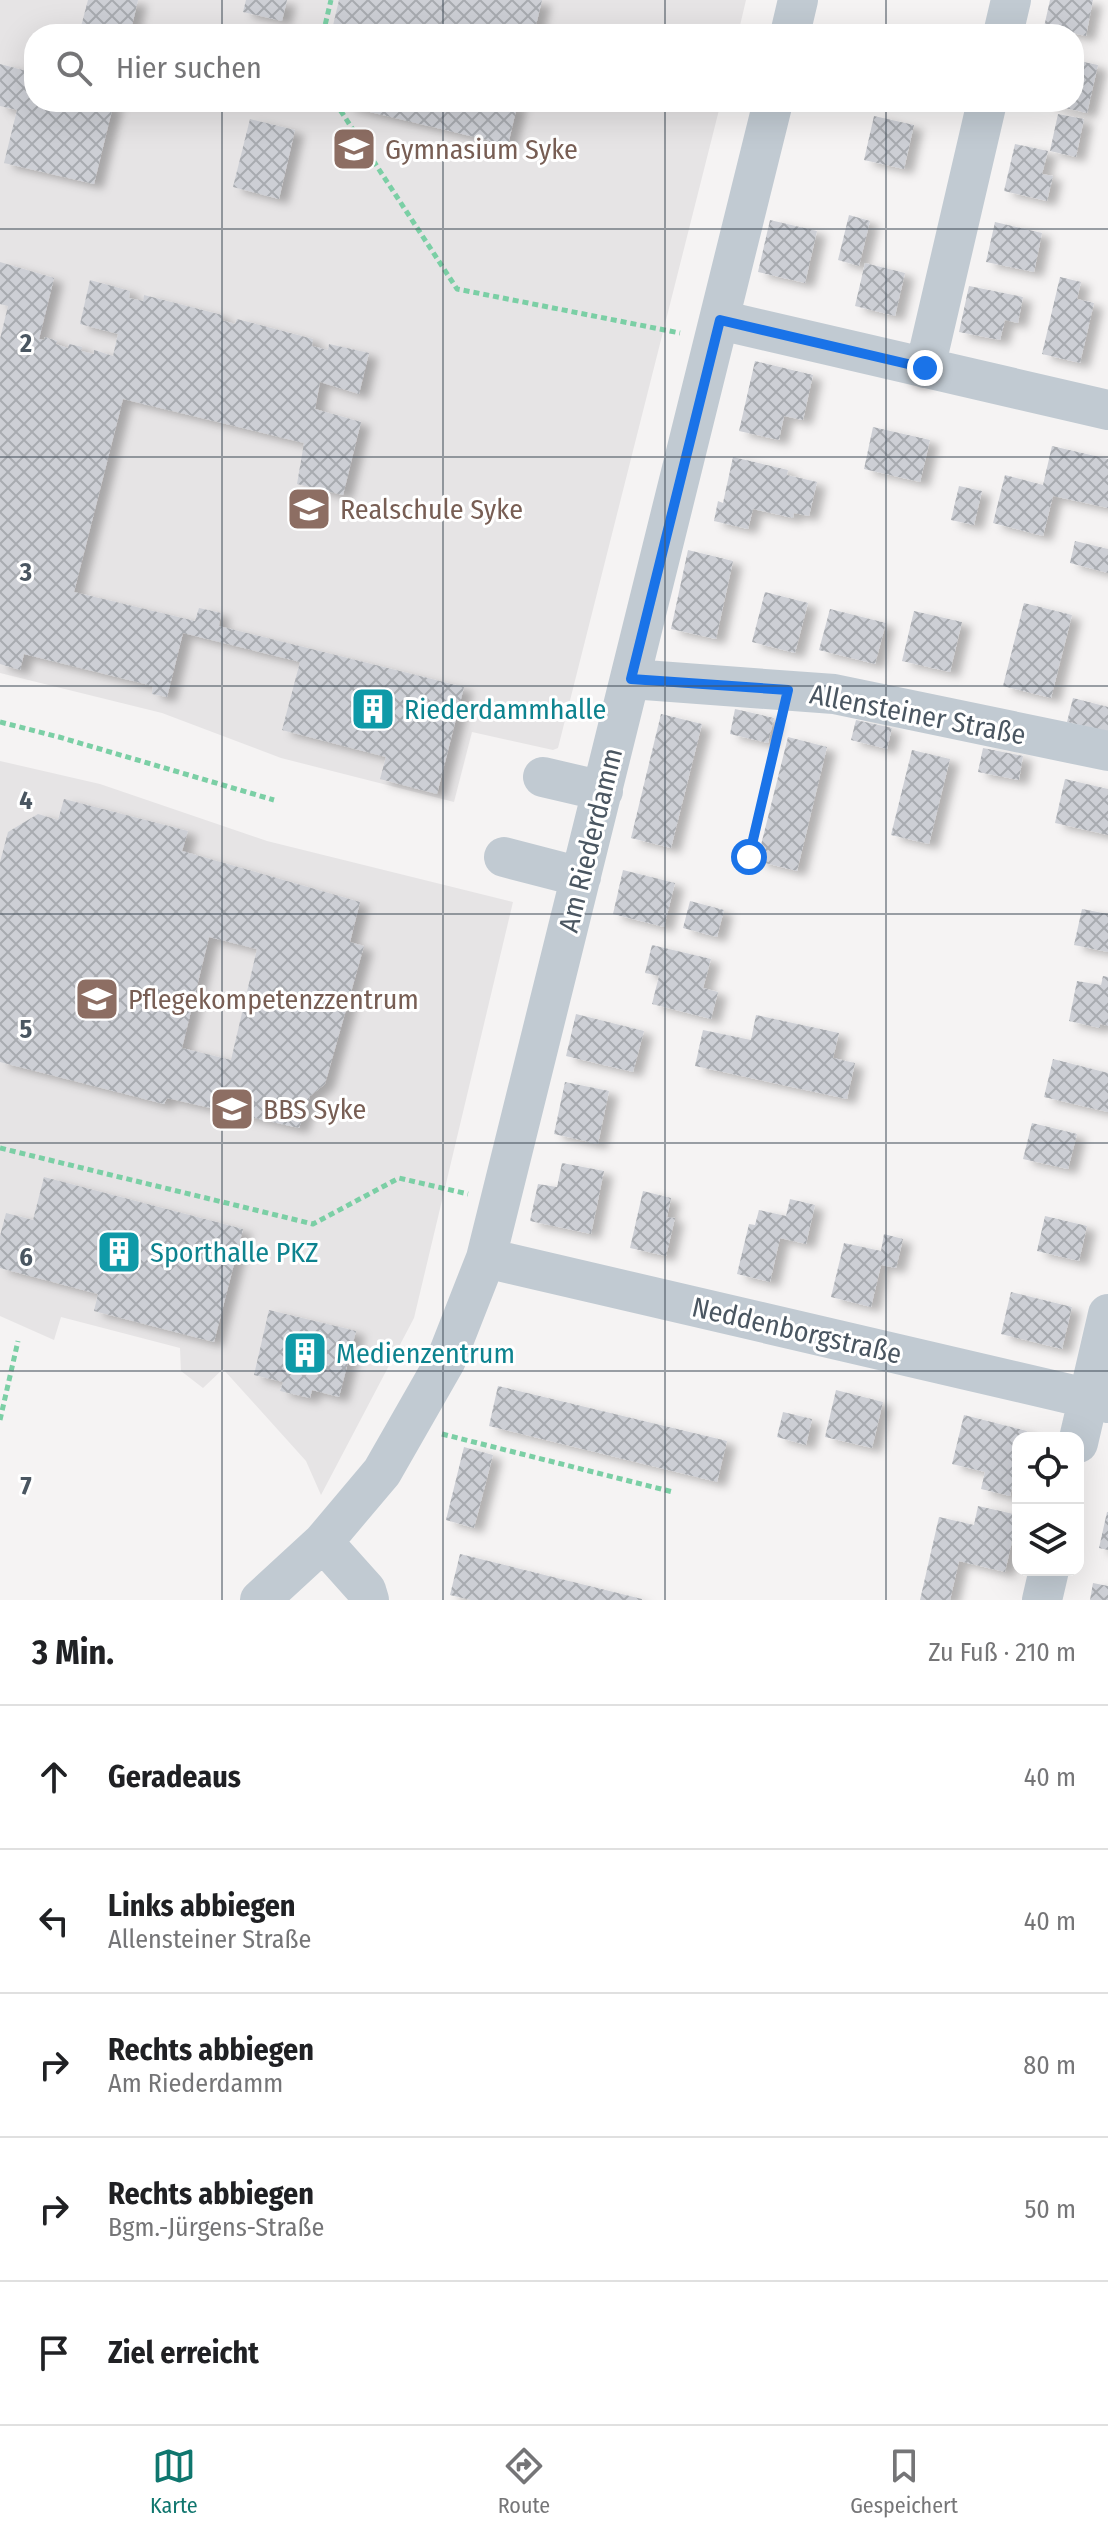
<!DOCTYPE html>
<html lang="de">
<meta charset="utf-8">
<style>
:root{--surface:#fff;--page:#f6f6f6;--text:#202124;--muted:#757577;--line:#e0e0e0;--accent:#0f766e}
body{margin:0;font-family:"Fira Sans Condensed",sans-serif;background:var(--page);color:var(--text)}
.controls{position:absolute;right:24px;bottom:24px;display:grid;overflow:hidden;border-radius:16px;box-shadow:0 8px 32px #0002}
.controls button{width:72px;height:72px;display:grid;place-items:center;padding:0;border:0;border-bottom:2px solid var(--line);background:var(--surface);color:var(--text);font:40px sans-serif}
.stop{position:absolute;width:24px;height:24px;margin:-18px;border:6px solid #1a73e8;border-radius:50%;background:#fff}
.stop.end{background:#1a73e8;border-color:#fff;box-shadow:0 2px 8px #0008}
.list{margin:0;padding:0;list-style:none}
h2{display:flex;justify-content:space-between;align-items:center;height:104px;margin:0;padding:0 32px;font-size:34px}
h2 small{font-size:26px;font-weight:400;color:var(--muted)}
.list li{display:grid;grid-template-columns:52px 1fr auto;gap:24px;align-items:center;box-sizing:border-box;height:144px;padding:0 32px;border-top:2px solid var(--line)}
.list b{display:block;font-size:30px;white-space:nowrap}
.list p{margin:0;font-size:26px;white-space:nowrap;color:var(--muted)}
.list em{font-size:26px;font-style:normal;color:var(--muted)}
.icon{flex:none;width:44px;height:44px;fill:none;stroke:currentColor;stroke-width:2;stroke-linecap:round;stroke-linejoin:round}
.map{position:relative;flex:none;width:1108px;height:1600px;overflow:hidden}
.search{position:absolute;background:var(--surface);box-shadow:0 8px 32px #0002;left:24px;right:24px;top:24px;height:88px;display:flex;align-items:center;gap:20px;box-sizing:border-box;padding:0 28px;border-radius:32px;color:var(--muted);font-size:30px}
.sheet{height:824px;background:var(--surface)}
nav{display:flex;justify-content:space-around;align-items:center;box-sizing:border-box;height:112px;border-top:2px solid var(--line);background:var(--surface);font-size:22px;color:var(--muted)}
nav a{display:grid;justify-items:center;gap:4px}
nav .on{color:var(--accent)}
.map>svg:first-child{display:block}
</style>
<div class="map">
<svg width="1108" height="1600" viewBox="0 0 1108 1600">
<defs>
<pattern id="building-cross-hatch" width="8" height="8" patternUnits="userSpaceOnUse" patternTransform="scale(2)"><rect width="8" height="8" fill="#cdcfd5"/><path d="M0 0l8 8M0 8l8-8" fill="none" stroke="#a8abb0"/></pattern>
<filter id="shadow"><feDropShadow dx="9" dy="5" stdDeviation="4" flood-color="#0004"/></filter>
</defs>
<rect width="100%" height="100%" fill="#f5f3f3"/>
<path fill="#e6e4e5" d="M0 0H746L738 34H34V102H721L558 748 553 750 472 732 454 802 281 758 162 713 0 673Z
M0 761 100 784 267 841 513 902 414 1318 321 1495 306 1461 223 1369 203 1388 181 1371 180 1348 61 1317 54 1340 0 1316Z"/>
<path fill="url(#building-cross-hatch)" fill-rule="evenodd" filter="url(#shadow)" d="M88 0H138L130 34H79Z
M246 0H287L282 21 243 12Z
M339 0H542L534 34H331Z
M1050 0H1093L1086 36 1044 27Z
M1074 60 1098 65 1087 113 1043 103 1074 102Z
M0 64 34 73V102H114L94 184 4 163 17 110 0 106Z
M346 102H518L508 145 345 106Z
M1058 114 1084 119 1076 157 1050 151Z
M874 116 914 125 904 169 864 160Z
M250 119 295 130 279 199 233 187Z
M1015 144 1048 151 1042 174 1053 176 1047 201 1004 191Z
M849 215 870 221 859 266 838 260Z
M770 220 817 231 805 283 758 272Z
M995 222 1042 233 1034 272 986 262Z
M0 262 54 278 39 339 44 340 45 337 57 341 56 344 68 348 69 344 82 347 81 351 94 354V350L113 356 118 334 80 324 90 280 130 291 129 298 143 301 144 295 222 315 221 320 235 324 237 319 313 339 312 346 328 350 329 344 369 353 359 394 320 382 315 409 361 422 343 495 297 484 304 443 123 399 74 592 195 621 199 608 221 613 219 626 464 687 437 794 380 779 386 757 282 730 300 662 183 633 167 697 152 694 153 686 24 654 20 670 0 664V339L8 306 0 304Z
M865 263 905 273 895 316 855 306Z
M1060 277 1081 282 1077 299 1094 303 1080 363 1042 354Z
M969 286 1023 297 1018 323 1005 320 1000 340 959 332Z
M755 361 813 375 803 420 784 416 779 440 739 431Z
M873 427 930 440 920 482 864 469Z
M1052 446 1108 459V508L1053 496 1043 536 993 523 1005 475 1043 485Z
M733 457 788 470 787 475 817 482 809 516 794 513 793 518 753 509 748 529 714 521 718 501 723 503Z
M959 486 982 491 974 525 951 520Z
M1075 541 1108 549V573L1070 563Z
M688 550 733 561 716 639 671 629Z
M765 592 808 603 795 653 752 642Z
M1024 603 1072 615 1051 698 1003 686Z
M830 609 886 623 875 664 819 650Z
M914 611 962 622 950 672 902 661Z
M1073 698 1108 707V731L1067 722Z
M735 709 774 718 768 743 730 734Z
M661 714 702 724 671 848 631 838Z
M856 720 892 728 887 749 851 740Z
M788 737 827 747 797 871 757 861Z
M983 748 1023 756 1019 780 978 772Z
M912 750 950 759 929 844 891 835Z
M1065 779 1108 789V835L1055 823Z
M64 799 188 831 182 851 360 902 350 942 364 946 325 1084 310 1096 299 1128 167 1098 164 1104 0 1062V862L8 832 38 814 58 820ZM209 937 257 949 231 1060 182 1048Z
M623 870 675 883 664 927 613 914Z
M690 901 724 910 717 937 683 928Z
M1082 909 1108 914V952L1074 945Z
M652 945 711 959 703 988 718 992 711 1019 652 1004 659 976 645 973Z
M1103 976 1108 977V1026L1100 1024V1028L1069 1021 1077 981 1101 985Z
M576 1014 644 1031 633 1072 566 1056Z
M756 1015 839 1033 833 1058 855 1063 847 1099 695 1066 703 1030 751 1040Z
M1053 1059 1108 1073V1112L1044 1097Z
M565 1082 609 1091 598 1144 554 1134Z
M1032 1123 1077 1134 1068 1169 1023 1159Z
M562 1163 604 1171 591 1234 530 1221 538 1184 557 1187Z
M44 1177 243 1229 214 1342 94 1311 98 1294 0 1268V1236L6 1213 33 1220Z
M643 1191 671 1198 667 1217 675 1218 666 1256 630 1248Z
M790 1199 815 1205 806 1244 780 1238 770 1282 737 1274 749 1224 755 1225 759 1210 786 1216Z
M1045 1216 1087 1226 1079 1261 1037 1251Z
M884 1234 903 1239 896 1268 881 1265 871 1307 831 1297 844 1243 881 1251Z
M1011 1292 1072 1307 1062 1349 1001 1334Z
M269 1310 356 1331 339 1397 312 1390 310 1398 280 1391 283 1382 254 1375Z
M498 1386 727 1441 717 1482 489 1426Z
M836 1390 883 1402 872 1448 825 1437Z
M783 1412 812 1419 806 1445 777 1437Z
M964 1415 1027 1431 1025 1438H1018V1466L1010 1496 981 1489 985 1472 952 1464Z
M464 1447 493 1455 474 1528 446 1520Z
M978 1506 1018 1515 1005 1572 959 1561 950 1600H920L939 1517 974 1525Z
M1107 1512H1108V1550L1099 1548Z
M460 1554 642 1599V1600H471L450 1595Z
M1093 1583 1108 1586V1600H1090Z"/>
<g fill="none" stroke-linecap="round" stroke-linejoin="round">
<path stroke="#7bcfa5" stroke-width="5" stroke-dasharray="6 4" stroke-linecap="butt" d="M323 34 331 0
M335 102 457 289 680 333
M0 722 59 737 274 800
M749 857 781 721
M0 1148 313 1224 399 1178 468 1194
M0 1420 18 1341
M442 1434 673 1492"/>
<path stroke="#c1cad2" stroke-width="40" d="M790 34 798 0
M1003 34 1011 0
M720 320 1108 410
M925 368 987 102
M631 679 834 694 1108 751
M543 777 603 791
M504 857 581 877
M486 1258 1108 1403
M1078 1443 1108 1314
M323 1542 366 1590 369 1600
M260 1600 323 1542 382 1472 446 1360 486 1258 773 102
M1042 1600 1049 1570"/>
</g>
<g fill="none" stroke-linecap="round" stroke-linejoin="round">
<path stroke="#1a73e8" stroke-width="10" d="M749 857 788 690 631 679 720 320 925 368"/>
</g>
<path fill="none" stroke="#4a5661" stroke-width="2" stroke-opacity="0.55" d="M222 0V34M443 0V34M665 0V34M886 0V34M222 102V1600M443 102V1600M665 102V1600M886 102V1600M0 229H1108M0 457H1108M0 686H1108M0 914H1108M0 1143H1108M0 1371H1108"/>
<defs>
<g id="school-square" transform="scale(2.3)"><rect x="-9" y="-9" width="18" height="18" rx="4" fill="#8d6e63" stroke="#fff"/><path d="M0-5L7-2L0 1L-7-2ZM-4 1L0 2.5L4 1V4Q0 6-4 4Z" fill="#fff"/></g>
<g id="building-square" transform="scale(2.3)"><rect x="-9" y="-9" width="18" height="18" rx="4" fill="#0f9aa8" stroke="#fff"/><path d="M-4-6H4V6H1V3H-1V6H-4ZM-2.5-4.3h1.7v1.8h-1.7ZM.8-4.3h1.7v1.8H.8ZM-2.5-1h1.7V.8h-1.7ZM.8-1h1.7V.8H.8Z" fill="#fff"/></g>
</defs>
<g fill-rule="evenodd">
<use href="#school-square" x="354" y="149"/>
<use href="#school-square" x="309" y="509"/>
<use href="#building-square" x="373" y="709"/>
<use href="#school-square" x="97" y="999"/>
<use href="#school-square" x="232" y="1109"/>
<use href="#building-square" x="119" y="1252"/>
<use href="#building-square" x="305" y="1353"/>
</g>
<g text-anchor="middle" stroke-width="6" stroke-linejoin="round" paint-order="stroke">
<g font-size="28" fill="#785e54" stroke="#fff" text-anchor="start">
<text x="385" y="159">Gymnasium Syke</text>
<text x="340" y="519">Realschule Syke</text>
<text x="128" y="1009">Pflegekompetenzzentrum</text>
<text x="263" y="1119">BBS Syke</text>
</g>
<g font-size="28" fill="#0d838f" stroke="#fff" text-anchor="start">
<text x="404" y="719">Riederdammhalle</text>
<text x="150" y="1262">Sporthalle PKZ</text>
<text x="336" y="1363">Medienzentrum</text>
</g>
<g font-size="28" fill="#4a5661" stroke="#fff">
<text transform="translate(918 714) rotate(11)" y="10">Allensteiner Straße</text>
<text transform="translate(590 840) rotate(-76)" y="10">Am Riederdamm</text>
<text transform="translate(797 1330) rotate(13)" y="10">Neddenborgstraße</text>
</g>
</g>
<g font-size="26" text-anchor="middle" font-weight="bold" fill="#4a5661" stroke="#fff" stroke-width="6" stroke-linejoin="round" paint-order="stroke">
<text x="26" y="352">2</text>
<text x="26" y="581">3</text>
<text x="26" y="809">4</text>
<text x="26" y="1038">5</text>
<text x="26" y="1266">6</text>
<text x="26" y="1495">7</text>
</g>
</svg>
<div class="controls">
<button><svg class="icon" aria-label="locate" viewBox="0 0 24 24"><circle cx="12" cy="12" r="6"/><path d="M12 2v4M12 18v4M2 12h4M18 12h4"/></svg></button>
<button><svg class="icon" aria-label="layers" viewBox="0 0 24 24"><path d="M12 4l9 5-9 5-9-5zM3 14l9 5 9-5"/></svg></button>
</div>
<div class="stop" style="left:749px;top:857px"></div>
<div class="stop end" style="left:925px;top:368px"></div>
<div class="search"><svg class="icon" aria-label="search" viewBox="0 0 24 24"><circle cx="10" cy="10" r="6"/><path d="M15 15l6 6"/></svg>Hier suchen</div>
</div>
<section class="sheet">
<h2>3 Min.<small>Zu Fuß · 210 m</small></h2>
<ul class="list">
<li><svg class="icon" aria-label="ahead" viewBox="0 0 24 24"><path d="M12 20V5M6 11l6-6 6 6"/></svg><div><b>Geradeaus</b></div><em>40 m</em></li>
<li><svg class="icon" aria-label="left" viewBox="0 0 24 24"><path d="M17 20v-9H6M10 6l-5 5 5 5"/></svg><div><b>Links abbiegen</b><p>Allensteiner Straße</p></div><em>40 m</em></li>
<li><svg class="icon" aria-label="right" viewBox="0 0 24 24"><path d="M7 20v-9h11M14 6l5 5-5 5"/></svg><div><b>Rechts abbiegen</b><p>Am Riederdamm</p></div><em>80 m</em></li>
<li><svg class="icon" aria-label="right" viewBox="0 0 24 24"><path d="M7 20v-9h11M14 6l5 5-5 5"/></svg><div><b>Rechts abbiegen</b><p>Bgm.-Jürgens-Straße</p></div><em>50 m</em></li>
<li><svg class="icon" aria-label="arrive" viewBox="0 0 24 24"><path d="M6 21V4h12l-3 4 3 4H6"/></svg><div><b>Ziel erreicht</b></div></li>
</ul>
</section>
<nav>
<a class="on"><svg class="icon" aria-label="map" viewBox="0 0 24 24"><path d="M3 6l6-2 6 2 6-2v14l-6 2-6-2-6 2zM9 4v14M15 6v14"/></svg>Karte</a>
<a><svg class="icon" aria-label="directions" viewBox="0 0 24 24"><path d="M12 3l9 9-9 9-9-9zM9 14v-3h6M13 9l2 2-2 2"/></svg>Route</a>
<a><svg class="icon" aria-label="saved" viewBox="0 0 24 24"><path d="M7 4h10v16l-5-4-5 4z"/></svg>Gespeichert</a>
</nav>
